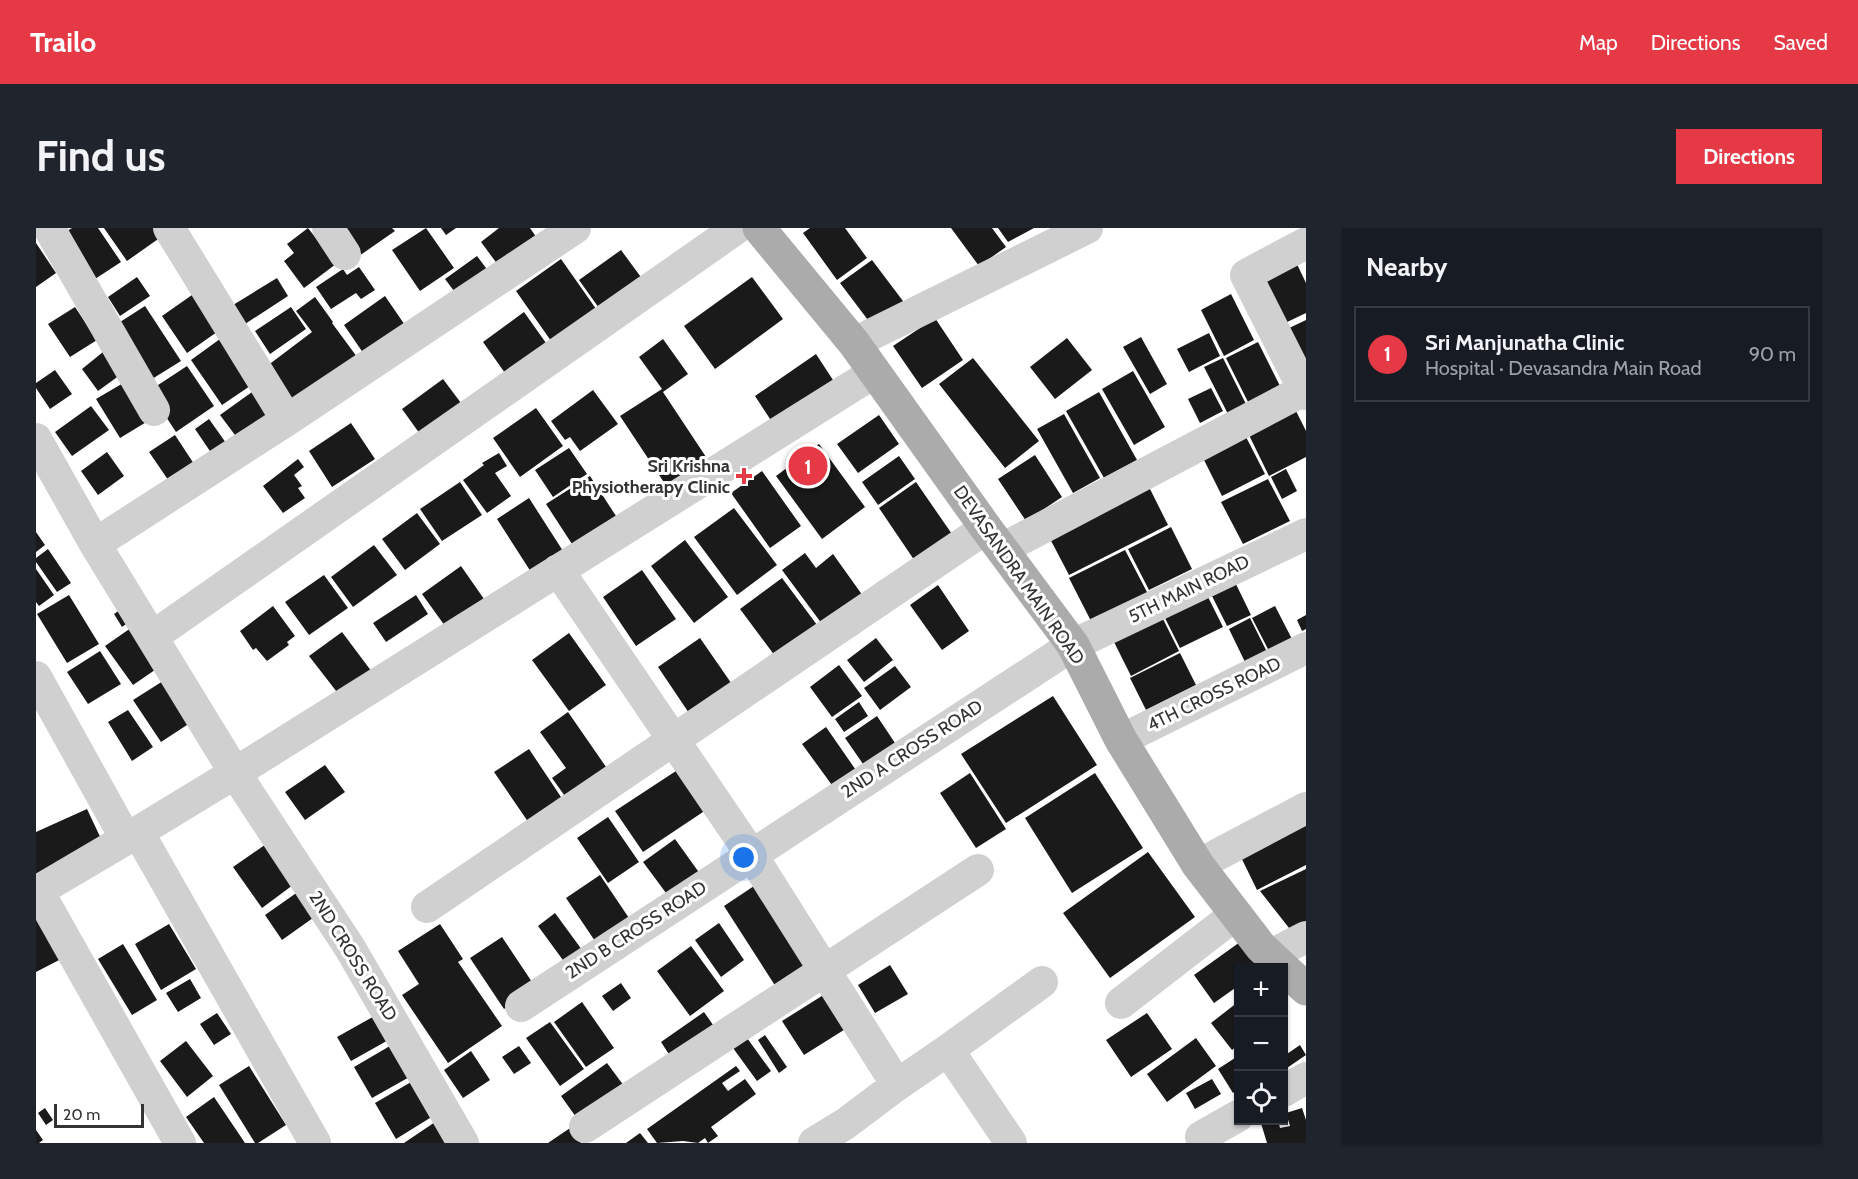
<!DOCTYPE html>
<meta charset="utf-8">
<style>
:root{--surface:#171b24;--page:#20242c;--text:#f1f3f6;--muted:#9ea1a6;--line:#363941;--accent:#e63946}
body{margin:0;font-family:Cabin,sans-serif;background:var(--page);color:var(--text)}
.controls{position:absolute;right:18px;bottom:18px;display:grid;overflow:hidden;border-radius:0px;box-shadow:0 2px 4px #0004}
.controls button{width:54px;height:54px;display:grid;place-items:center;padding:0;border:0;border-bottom:2px solid var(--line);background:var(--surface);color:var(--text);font:30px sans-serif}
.scale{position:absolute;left:18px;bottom:15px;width:90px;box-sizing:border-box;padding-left:6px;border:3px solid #333;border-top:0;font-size:16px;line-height:21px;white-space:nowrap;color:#333;-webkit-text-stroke:4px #fff;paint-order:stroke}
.you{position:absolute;left:708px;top:630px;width:21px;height:21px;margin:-15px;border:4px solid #fff;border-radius:50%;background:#1a73e8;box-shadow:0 0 0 9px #1a73e833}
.badge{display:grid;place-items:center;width:39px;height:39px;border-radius:50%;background:var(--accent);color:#fff;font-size:20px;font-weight:700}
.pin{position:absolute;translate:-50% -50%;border:3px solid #fff;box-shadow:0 2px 6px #0006}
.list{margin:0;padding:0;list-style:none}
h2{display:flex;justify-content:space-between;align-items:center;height:78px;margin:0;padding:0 24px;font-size:26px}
h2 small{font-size:20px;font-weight:400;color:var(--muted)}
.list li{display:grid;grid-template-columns:39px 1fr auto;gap:18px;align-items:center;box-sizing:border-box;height:96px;margin:0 12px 12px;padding:0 12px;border:2px solid var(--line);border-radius:0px}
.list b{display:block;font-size:22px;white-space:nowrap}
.list p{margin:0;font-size:20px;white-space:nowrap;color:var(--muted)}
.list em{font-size:20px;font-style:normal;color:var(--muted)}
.icon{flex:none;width:33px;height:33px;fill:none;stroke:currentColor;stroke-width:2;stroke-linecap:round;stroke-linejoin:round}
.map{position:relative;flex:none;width:1270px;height:915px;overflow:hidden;border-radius:0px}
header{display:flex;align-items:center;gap:36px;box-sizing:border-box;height:84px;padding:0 30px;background:var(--accent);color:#fff}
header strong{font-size:28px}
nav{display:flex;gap:33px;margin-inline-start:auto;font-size:21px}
.intro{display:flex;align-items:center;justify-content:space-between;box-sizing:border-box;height:144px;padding:0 36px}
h1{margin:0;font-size:42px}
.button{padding:15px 27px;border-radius:0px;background:var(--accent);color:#fff;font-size:21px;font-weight:700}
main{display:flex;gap:36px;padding:0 36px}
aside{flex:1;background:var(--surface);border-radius:0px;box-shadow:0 2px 4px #0004}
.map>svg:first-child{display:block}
</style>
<header>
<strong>Trailo</strong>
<nav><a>Map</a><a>Directions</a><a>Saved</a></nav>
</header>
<div class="intro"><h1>Find us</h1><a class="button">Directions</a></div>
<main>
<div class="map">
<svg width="1270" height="915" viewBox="0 0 1270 915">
<rect width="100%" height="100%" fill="#fff"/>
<path fill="#1a1a1a" d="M36 0H62L85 34 59 51 28 5Z
M68 0H119L125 9 91 33Z
M272 0 300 36 268 60 248 33 258 25 251 16Z
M303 0H356L359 3 323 28Z
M390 0 418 40 384 63 356 22Z
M405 0H420L410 7Z
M463 0H494L503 13 465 41 445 14Z
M774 0H809L831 30 801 52 767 5Z
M915 0H956L970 19 943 38Z
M962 0H998L972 14Z
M0 15 20 45 0 59Z
M585 22 610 56 568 87 543 52Z
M441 28 456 48 424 71 409 51Z
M525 31 565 88 520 120 480 63Z
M836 32 870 77 838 100 804 55Z
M1259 32 1270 55V85L1247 96 1224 49Z
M323 39 339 62 325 71 320 65 295 81 280 59 307 41 311 47Z
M101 49 114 68 84 88 72 69Z
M716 49 747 91 679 141 648 98Z
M241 50 252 68 209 96 197 77Z
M1195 66 1218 112 1188 128 1165 82Z
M156 67 181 104 151 125 126 88Z
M349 68 373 103 332 132 308 97Z
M279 69 297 94 296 95 324 133 262 180 231 138 276 104 260 83Z
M109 78 145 133 116 151 81 96Z
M39 79 61 112 34 129 12 96Z
M255 79 270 101 234 126 219 103Z
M488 84 510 115 469 145 447 114Z
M899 90 927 132 886 160 857 118Z
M1270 92V145L1249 102Z
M1173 105 1184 128 1153 144 1141 121Z
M1105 109 1131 156 1114 166 1087 119Z
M1031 110 1056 142 1019 171 994 139Z
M184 111 217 156 186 177 155 132Z
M627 111 652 146 627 164 672 232 631 259 584 188 626 161 603 129Z
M1222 114 1244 158 1212 174 1190 130Z
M67 124 84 147 62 163 46 141Z
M780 126 797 152 736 194 719 168Z
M937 130 1003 213 969 240 903 156Z
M1187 130 1210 176 1192 186 1168 139Z
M151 138 178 178 140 204 113 163Z
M19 142 36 166 14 181 0 160V155Z
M1097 143 1129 199 1098 217 1066 161Z
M407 151 431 183 389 213 366 181Z
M89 154 112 193 84 210 60 171Z
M1175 160 1187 183 1164 195 1152 171Z
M557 162 582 196 544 223 534 209 529 212 515 193Z
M216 164 236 193 205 215 184 187Z
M1063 164 1101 232 1068 250 1030 183Z
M55 178 73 202 36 228 19 204Z
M500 180 527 218 484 249 457 210Z
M1259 181 1270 203V229L1233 248 1212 205Z
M1028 186 1064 250 1037 265 1001 201Z
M843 187 863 216 822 245 801 216Z
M173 191 195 222 180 232 159 201Z
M315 195 339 231 296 259 273 223Z
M139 207 162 242 137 259 113 224Z
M1209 207 1229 246 1186 268 1166 228Z
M783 216 829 279 786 311 740 248Z
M533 220 551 246 517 269 499 242Z
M71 224 88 248 62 267 45 243Z
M463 225 471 238 459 245 475 268 451 285 427 252 448 237 446 235Z
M999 227 1026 269 990 293 962 251Z
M863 228 879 251 842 277 826 254Z
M262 231 268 239 258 247 266 258 262 260 269 270 247 285 227 258Z
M1250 241 1261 263 1246 271 1235 249Z
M726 243 765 298 734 320 695 265Z
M554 248 580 288 536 316 510 276Z
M1232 251 1254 293 1207 316 1185 274Z
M424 254 446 287 406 313 384 281Z
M880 254 927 322 889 348 843 280Z
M1111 255 1132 297 1033 347 1011 305Z
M493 270 527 323 495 344 461 291Z
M698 280 741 337 701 367 658 309Z
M381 285 404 316 369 342 346 311Z
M1135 299 1156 341 1113 362 1092 321Z
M0 304 9 317 0 324Z
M649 312 692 369 658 395 615 338Z
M338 317 361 347 317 379 295 349Z
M12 321 35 355 21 364 0 334V330Z
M1089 322 1112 366 1056 395 1033 350Z
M769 325 780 340 797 326 832 375 792 404 746 342Z
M425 338 448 371 409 398 386 366Z
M0 341 18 367 3 378 0 374Z
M606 342 640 391 600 418 567 369Z
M288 347 312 380 273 407 249 374Z
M746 350 790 409 748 440 704 381Z
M1198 352 1215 387 1191 398 1174 364Z
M902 357 933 403 906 422 874 377Z
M1170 365 1187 399 1144 420 1127 386Z
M33 367 63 416 31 435 1 386Z
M380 367 392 386 350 414 337 395Z
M91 377 100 389 86 399 78 386Z
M237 378 259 408 251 414 253 417 231 433 220 420 217 422 204 403Z
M1239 378 1256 411 1233 423 1216 390Z
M1125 387 1143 423 1095 448 1077 412Z
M1270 387V401L1266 403 1261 392Z
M1214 390 1231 424 1209 434 1193 401Z
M102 395 129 435 97 457 69 418Z
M306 404 336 444 304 468 273 428Z
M533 405 570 457 533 483 496 432Z
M664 410 700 462 657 491 622 439Z
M840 410 857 432 828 454 811 432Z
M64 423 85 456 52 476 31 444Z
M1144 425 1160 457 1110 482 1094 450Z
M803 437 826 468 796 489 774 459Z
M859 438 875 459 844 482 828 460Z
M127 453 154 495 125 514 97 472Z
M1017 468 1061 537 970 595 925 526Z
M823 474 832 488 808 504 799 491Z
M92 482 117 519 96 533 72 494Z
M532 484 577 549 536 578 516 550 530 540 504 504Z
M841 488 865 524 834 546 809 510Z
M790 499 824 548 801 564 766 516Z
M493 521 529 575 495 598 458 544Z
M289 537 309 564 269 592 249 564Z
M643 541 670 582 607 624 579 583Z
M934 545 970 601 940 620 904 565Z
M1059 545 1107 620 1036 665 989 590Z
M51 581 67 615 0 647V604Z
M1270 586V637L1221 662 1201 621Z
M572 589 603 634 572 655 541 610Z
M639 611 667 650 636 673 607 634Z
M233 614 261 654 226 680 197 639Z
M1112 624 1159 689 1074 750 1027 685Z
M1270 641V697L1257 705 1224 663Z
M564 647 597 696 563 719 530 670Z
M718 658 771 738 740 759 688 678Z
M266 661 284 685 246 712 229 687Z
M519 685 549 726 532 739 502 698Z
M0 687 27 730 0 744Z
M683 695 708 732 685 749 659 712Z
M133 696 160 741 125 762 99 716Z
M404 696 427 731 422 734 466 798 412 835 366 767 383 756 362 723Z
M466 709 500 760 468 781 434 730Z
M1204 714 1222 740H1202V758L1178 775 1158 747Z
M87 716 121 772 96 787 62 731Z
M655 718 688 763 654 788 621 743Z
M854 737 872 766 839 785 822 757Z
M154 751 165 770 142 784 130 765Z
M585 755 595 770 577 783 566 768Z
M789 766 811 800 768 827 746 793Z
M546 774 578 820 550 839 518 794Z
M1202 774V817L1196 822 1175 795Z
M668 784 682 804 638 834 625 814Z
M181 785 195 806 178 817 164 796Z
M1111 785 1136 821 1095 849 1070 812Z
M342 786 356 810 315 833 301 809Z
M514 794 548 841 524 858 490 810Z
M729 807 751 839 743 845 722 812Z
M711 810 735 843 721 853 697 820Z
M1160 810 1180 838 1131 874 1111 846Z
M150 813 177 848 151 869 124 833Z
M359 815 377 847 336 870 318 839Z
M1264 817 1270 827 1248 842V828Z
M483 818 495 835 478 846 466 829Z
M435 823 454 852 427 870 408 842Z
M1202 828V861L1197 865 1182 841Z
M571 835 591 862 545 896 525 868Z
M213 838 250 897 222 915H219L183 857Z
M700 838 704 843 686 855 692 863 709 851 720 866 675 899 682 908 672 915 669 910 662 915 647 913 621 915 611 901Z
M382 850 402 885 360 911 339 875Z
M1176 851 1185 866 1159 881 1150 865Z
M178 869 209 915H168L150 889Z
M9 880 17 892 10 897 2 885Z
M1266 880 1270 892V915H1231L1224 892H1242L1244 900 1254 898 1250 885Z
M405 890 421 915H368Z
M537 898 547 913 544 915H512Z
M0 902 7 912 3 915H0Z
M604 905 612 915H590Z"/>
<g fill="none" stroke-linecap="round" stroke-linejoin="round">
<path stroke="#d0d0d0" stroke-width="32" d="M13 0 118 182
M133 0 251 192
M292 0 309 26
M1270 15 1210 47 1270 166
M818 115 1051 0
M0 211 59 316 199 545 314 720 427 915
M59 316 251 192 539 0
M966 321 1270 161
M522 342 715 626 861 857
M116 409 701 0
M0 449 90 611
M1085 512 1270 420
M102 604 2 663 144 915
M1162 637 1270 580
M391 679 950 300
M1235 727 1270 709
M1085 775 1200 686
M485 778 1037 417 1270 306
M912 822 975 915
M1248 863 1270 850
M549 899 942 642
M1165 909 1202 888
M279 915 102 604 199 545 839 144
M778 915 809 896 861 857 912 822 1006 754"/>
<path stroke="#ababab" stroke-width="33" d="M723 0 818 115 950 300 1037 417 1085 512 1162 637 1225 719 1270 761"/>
</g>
<path fill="#e63946" stroke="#fff" stroke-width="2" d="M705 239h6v6h6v6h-6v6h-6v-6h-6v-6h6z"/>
<g text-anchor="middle" stroke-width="6" stroke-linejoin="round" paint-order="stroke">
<g font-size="18" font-weight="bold" fill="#333" stroke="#fff" text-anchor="end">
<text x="694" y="244">Sri Krishna<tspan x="694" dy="21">Physiotherapy Clinic</tspan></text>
</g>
<g font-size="18" fill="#333" stroke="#fff">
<text transform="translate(983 347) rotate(55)" y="6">DEVASANDRA MAIN ROAD</text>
<text transform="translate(1153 361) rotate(-26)" y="6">5TH MAIN ROAD</text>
<text transform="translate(1178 466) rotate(-26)" y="6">4TH CROSS ROAD</text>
<text transform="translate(876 521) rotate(-33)" y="6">2ND A CROSS ROAD</text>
<text transform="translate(600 702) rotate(-33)" y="6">2ND B CROSS ROAD</text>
<text transform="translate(317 728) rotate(58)" y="6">2ND CROSS ROAD</text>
</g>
</g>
</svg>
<div class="controls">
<button>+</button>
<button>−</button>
<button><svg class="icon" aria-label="locate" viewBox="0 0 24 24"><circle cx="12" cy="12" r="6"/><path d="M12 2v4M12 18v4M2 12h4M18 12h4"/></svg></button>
</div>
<div class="scale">20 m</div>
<div class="you"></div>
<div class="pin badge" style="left:772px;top:238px">1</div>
</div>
<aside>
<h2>Nearby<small></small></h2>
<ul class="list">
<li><span class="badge">1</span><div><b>Sri Manjunatha Clinic</b><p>Hospital · Devasandra Main Road</p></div><em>90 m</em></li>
</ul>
</aside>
</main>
